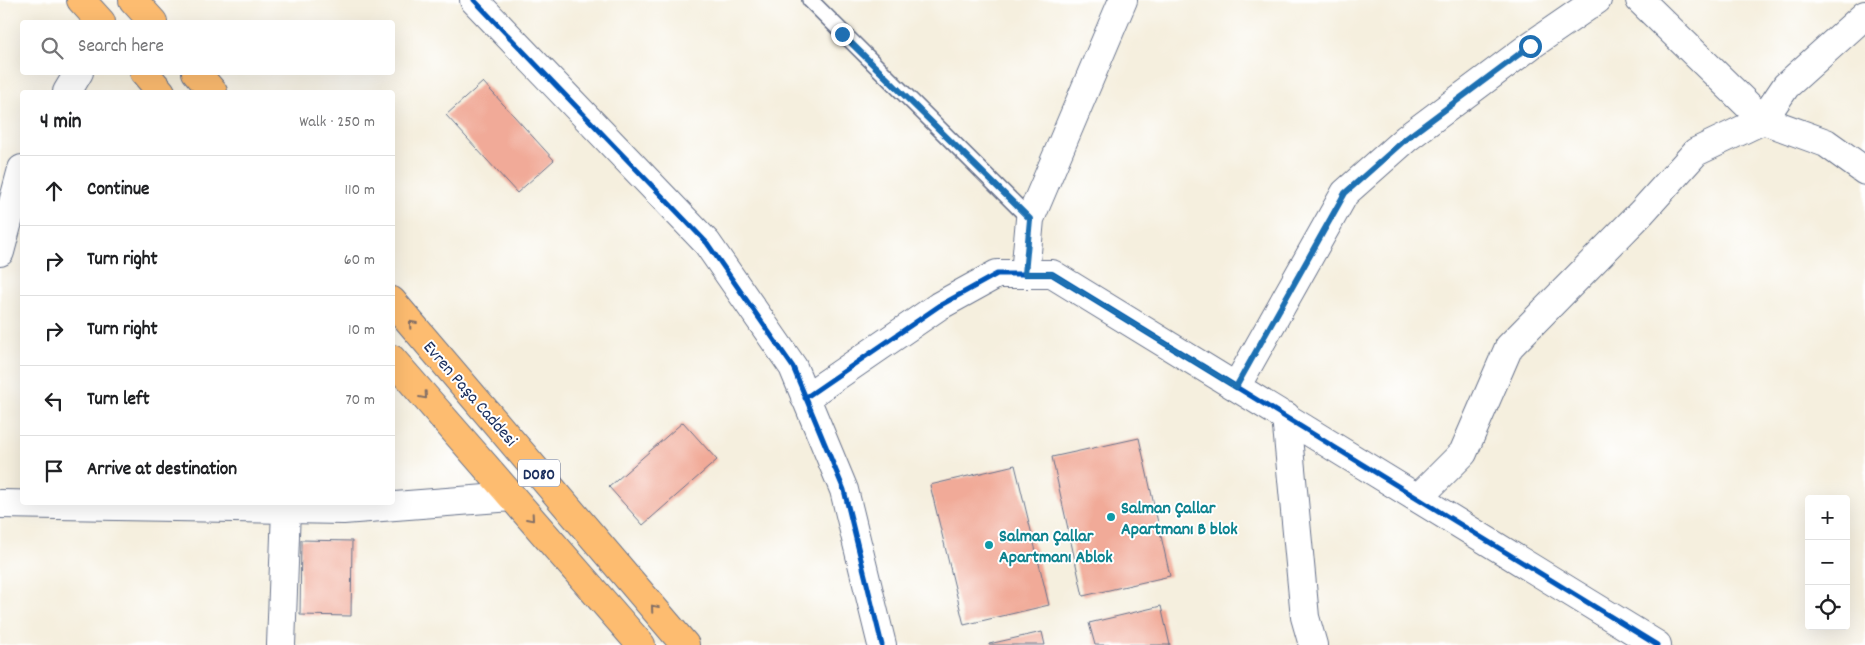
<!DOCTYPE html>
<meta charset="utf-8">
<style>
:root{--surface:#fff;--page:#f2f2f2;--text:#202124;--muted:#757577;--line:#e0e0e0}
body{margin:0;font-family:Dekko,sans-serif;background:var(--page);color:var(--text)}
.controls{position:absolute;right:15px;bottom:15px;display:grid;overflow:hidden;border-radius:5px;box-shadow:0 5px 20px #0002}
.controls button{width:45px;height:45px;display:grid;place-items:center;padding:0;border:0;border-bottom:1px solid var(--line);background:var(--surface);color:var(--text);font:25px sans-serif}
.stop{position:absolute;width:15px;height:15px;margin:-11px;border:4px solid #1f6fb2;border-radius:50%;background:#fff}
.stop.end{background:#1f6fb2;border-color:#fff;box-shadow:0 1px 5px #0008}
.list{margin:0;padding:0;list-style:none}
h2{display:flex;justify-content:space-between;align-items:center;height:65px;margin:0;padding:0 20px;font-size:21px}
h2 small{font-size:16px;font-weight:400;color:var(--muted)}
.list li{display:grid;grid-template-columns:32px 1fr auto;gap:15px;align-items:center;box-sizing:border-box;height:70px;padding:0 20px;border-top:1px solid var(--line)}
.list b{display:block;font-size:19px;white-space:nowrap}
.list em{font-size:16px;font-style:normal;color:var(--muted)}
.icon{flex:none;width:28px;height:28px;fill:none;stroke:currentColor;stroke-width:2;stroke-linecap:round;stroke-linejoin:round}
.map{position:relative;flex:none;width:1865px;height:645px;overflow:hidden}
.search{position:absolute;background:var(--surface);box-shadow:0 5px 20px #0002;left:20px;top:20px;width:375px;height:55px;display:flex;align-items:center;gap:12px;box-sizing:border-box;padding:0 18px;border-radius:5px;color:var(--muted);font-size:19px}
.panel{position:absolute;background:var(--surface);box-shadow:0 5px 20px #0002;left:20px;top:90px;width:375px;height:415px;border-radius:5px}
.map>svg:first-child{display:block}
</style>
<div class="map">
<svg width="1865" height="645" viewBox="0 0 1865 645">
<rect width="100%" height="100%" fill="#fff"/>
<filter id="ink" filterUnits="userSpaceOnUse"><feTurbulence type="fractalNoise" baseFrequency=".02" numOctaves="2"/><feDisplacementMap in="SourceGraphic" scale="10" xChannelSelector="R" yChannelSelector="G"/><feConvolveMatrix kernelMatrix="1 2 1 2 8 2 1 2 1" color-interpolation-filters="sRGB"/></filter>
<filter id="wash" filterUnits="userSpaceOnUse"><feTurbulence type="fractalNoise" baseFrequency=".0096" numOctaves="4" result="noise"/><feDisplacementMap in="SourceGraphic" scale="20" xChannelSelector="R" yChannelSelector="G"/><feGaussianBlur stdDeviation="1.12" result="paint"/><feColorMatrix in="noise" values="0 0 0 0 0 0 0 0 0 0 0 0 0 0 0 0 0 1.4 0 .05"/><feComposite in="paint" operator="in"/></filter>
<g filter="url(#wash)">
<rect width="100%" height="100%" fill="#f5efde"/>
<g id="blocks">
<path fill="#f1aa98" d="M483 82 554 160 517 193 446 115Z
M683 422 717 460 643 525 609 487Z
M1139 438 1170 576 1083 596 1052 457Z
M1015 465 1049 605 964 625 930 485Z
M301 540 352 541 351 616 300 615Z
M1161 606 1170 645H1095L1089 623Z
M1042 632 1045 645H989V644Z"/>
</g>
</g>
<g filter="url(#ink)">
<use href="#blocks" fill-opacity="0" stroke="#67728b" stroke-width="1"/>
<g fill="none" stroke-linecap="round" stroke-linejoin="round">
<g stroke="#67728b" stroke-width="18">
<path id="service" d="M810 0 1030 219"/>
</g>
<g stroke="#67728b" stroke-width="30">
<path id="minor" d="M474 0 707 243 793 367 844 490 882 645
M1640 0 1763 120 1786 86 1865 15
M67 92 79 72
M0 252 22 169
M1025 274 1030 219 1123 0
M1236 387 1345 193 1407 138 1530 46 1597 0
M805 398 939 306 997 274H1052L1657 645
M1286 416 1305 617 1313 645
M1418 498 1463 453 1509 347 1641 213 1696 152 1763 120 1826 143 1865 171
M0 504 343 510 512 497
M281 645 286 509"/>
</g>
<g stroke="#67728b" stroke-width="30">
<path id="trunk" d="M81 0 101 22
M133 0 153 22
M144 72 161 92
M196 72 213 92
M392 301 685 645
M392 359 641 645"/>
</g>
<use href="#service" stroke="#fff" stroke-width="15"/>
<use href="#minor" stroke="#fff" stroke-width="28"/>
<use href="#trunk" stroke="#fdbc6f" stroke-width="28"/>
<g stroke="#fff" stroke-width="8">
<path id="cycleway" d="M474 0 707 243 793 367 844 490 882 645
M805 398 939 306 997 274H1052L1657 645"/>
</g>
<use href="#cycleway" stroke="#0057b8" stroke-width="5"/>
</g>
<defs><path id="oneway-chevron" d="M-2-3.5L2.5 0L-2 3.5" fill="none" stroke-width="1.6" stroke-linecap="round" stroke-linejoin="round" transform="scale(1.25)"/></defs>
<g stroke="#816e66">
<use href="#oneway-chevron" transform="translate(412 324) rotate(-131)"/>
<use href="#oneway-chevron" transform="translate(424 396) rotate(49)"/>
<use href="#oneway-chevron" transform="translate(531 518) rotate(49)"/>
<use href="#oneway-chevron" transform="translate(654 608) rotate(-130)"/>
</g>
</g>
<g fill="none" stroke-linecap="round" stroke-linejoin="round" filter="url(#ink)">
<path stroke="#1f6fb2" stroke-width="6" d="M842 34 1030 219 1025 274H1052L1236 387 1345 193 1407 138 1530 46"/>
</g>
<g fill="#0f9aa8" stroke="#fff" stroke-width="2">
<circle cx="1111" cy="517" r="5"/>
<circle cx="989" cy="545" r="5"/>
</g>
<g text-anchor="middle" stroke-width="4" stroke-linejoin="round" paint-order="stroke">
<rect fill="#fff" stroke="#5f6d8e" stroke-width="1" x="518" y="459.5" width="42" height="27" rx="4"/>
<g font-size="16" font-weight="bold" fill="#1b2f5e">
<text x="539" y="479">D080</text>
</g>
<g font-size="18" fill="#1b2f5e" stroke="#fff">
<text transform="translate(471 393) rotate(49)" y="6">Evren Paşa Caddesi</text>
</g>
<g font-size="18" font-weight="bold" fill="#0d838f" stroke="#fff" text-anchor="start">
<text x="1121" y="513">Salman Çallar<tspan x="1121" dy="21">Apartmanı B blok</tspan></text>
<text x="999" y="541">Salman Çallar<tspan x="999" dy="21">Apartmanı Ablok</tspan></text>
</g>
</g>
</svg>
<div class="controls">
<button>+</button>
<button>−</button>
<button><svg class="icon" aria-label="locate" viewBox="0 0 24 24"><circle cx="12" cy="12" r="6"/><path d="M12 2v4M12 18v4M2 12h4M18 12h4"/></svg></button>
</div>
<div class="stop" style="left:1530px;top:46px"></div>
<div class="stop end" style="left:842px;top:34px"></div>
<div class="search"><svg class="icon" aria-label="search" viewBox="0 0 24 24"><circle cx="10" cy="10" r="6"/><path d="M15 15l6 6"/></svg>Search here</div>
<section class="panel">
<h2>4 min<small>Walk · 250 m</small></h2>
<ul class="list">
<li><svg class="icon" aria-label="ahead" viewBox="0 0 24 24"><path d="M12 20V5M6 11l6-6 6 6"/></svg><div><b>Continue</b></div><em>110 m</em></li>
<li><svg class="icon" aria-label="right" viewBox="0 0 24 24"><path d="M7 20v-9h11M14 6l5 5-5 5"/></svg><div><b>Turn right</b></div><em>60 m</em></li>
<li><svg class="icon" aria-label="right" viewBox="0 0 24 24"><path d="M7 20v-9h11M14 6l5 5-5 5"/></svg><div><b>Turn right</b></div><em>10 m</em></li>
<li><svg class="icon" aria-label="left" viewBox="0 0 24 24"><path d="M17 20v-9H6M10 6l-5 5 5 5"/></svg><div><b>Turn left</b></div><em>70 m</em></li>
<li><svg class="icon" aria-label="arrive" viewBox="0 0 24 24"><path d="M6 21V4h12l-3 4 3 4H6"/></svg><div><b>Arrive at destination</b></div></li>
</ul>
</section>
</div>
